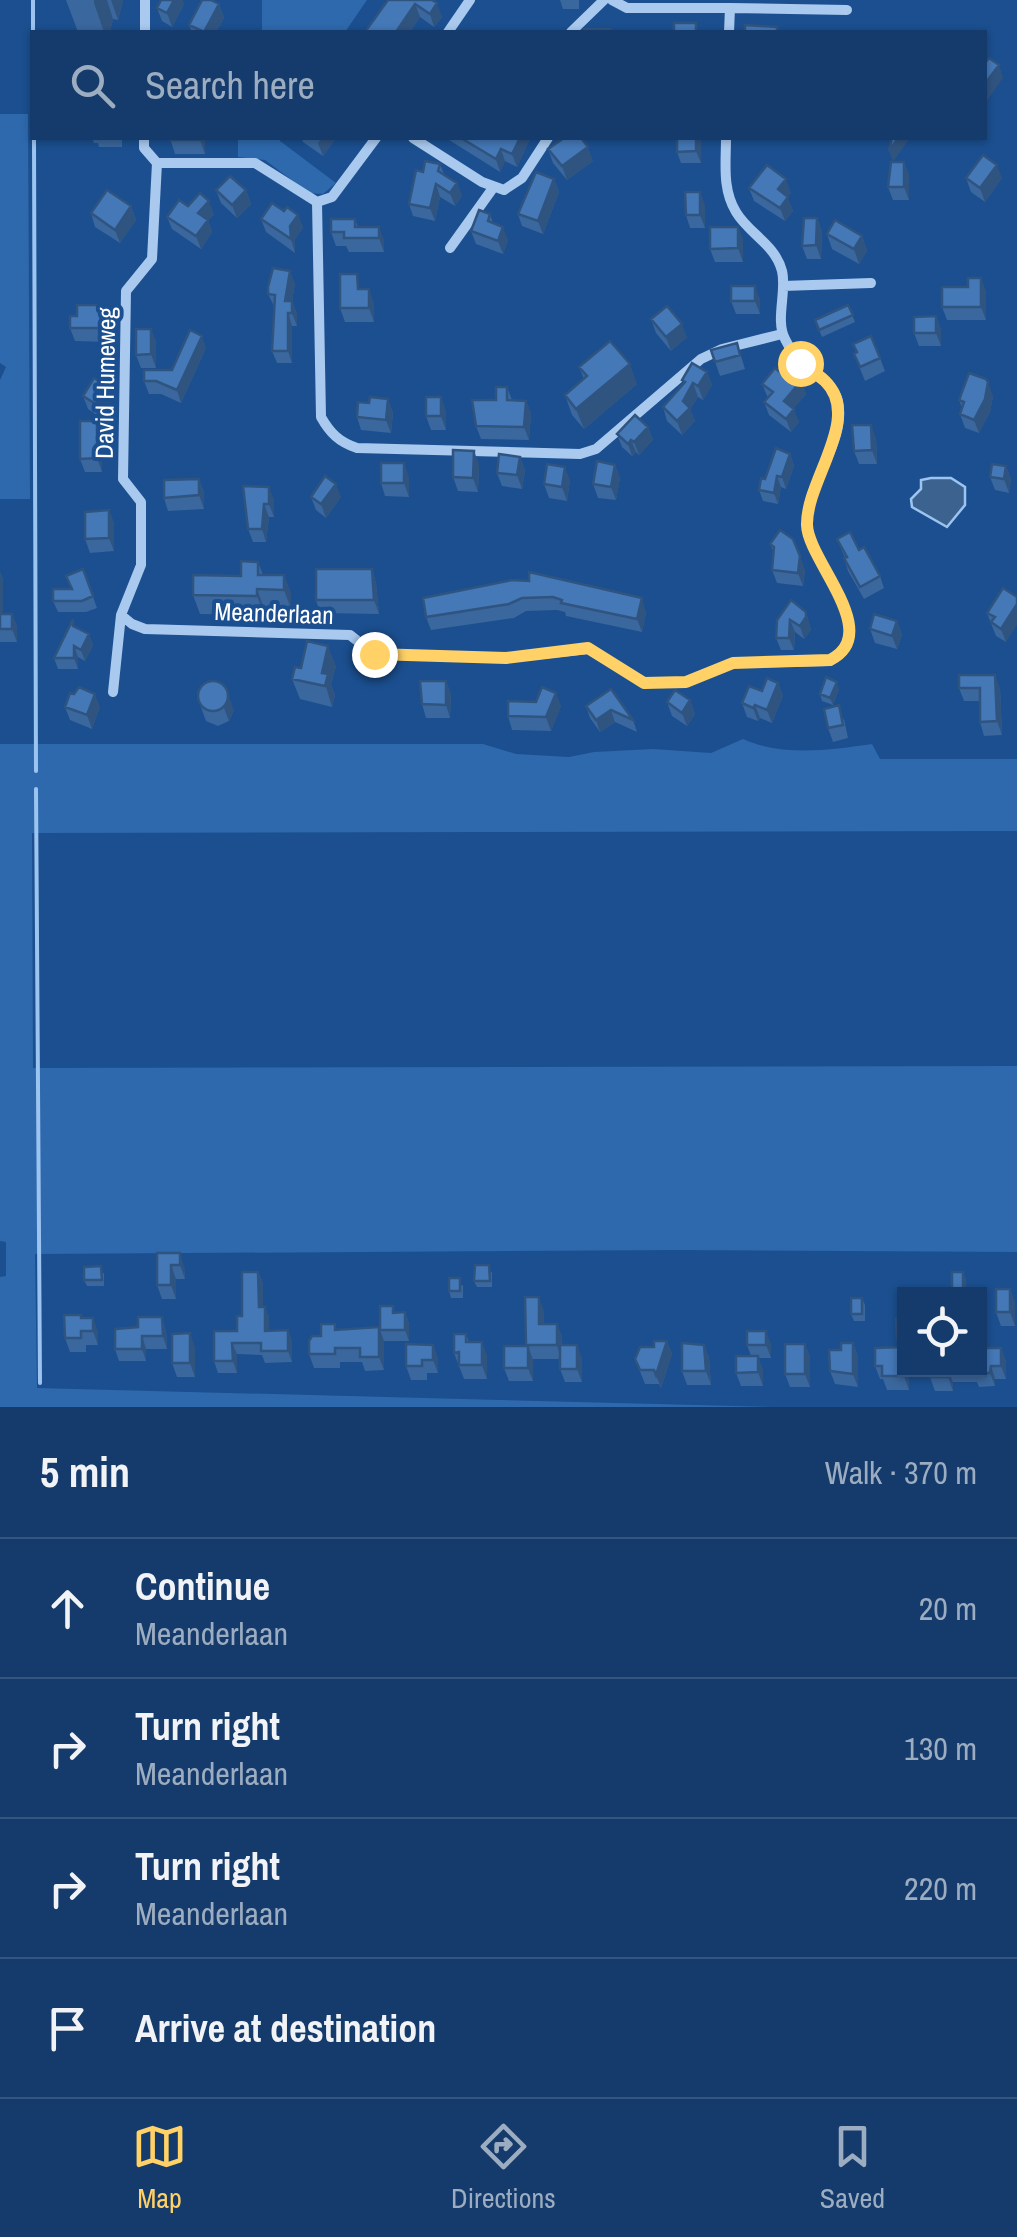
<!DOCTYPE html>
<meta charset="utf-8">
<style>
:root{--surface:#143b6b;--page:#214673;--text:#f1f3f6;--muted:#9dadc1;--line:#33557e;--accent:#ffd166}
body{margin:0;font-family:"Archivo Narrow",sans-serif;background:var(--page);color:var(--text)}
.controls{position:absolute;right:30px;bottom:30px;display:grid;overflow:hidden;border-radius:0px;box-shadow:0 2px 8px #0004}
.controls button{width:90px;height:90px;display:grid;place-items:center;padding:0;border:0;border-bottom:2px solid var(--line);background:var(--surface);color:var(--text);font:50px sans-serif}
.stop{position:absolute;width:30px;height:30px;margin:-22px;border:8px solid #ffd166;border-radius:50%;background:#fff}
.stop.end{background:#ffd166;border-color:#fff;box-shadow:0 2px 10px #0008}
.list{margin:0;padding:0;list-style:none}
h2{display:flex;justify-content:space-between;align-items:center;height:130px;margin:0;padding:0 40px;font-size:42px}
h2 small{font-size:32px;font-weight:400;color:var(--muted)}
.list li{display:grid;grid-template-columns:65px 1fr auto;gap:30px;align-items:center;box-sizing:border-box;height:140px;padding:0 40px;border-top:2px solid var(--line)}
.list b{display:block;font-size:38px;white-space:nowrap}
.list p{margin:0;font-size:32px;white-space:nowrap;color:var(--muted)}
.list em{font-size:32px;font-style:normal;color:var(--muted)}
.icon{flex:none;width:55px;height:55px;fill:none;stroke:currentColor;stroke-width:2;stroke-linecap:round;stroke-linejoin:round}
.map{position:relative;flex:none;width:1017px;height:1407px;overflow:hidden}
.search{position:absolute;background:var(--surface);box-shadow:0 2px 8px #0004;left:30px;right:30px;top:30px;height:110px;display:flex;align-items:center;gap:25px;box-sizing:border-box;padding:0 35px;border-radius:0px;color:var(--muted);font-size:38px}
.sheet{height:690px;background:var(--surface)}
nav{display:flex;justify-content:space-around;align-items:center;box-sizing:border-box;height:140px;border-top:2px solid var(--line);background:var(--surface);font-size:28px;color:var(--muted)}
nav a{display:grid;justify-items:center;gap:5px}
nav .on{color:var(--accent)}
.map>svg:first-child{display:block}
</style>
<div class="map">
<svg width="1017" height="1407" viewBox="0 0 1017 1407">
<rect width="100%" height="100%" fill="#1b4f8f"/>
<path fill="#2e69ad" d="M262 0H367L345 32H262Z
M0 114H28L30 499H0V380L6 367 0 363Z
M238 138H280V141L336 183 323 194 309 193 265 160 238 157Z
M743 739C783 757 830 750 872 744L880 759H1017V831L32 833 33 1068 1017 1066V1252L677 1250 35 1254 37 1388 774 1407H0V1277L6 1276V1242L0 1241V744H483L516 754 569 757 594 752 653 749 711 753Z"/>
<path fill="#3c6290" stroke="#9cc4f0" stroke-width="2.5" d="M931 478H951L965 487V505L947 527 912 507 911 499 921 489V480Z"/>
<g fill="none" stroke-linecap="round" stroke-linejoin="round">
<path stroke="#9cc4f0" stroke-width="4" d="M33 0V32
M34 138 36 771
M36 789 40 1383"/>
<path stroke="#a9c9ee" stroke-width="10" d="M612 0 627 8H730L729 32
M730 8 847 10
M145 32V0
M448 32 470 0
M571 32 604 0
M413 138 482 182 504 190 522 178 548 138
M157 163H255L317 202 332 197 376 138
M317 202 321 417C330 433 339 442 357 448L580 454 596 449 701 359 722 349 782 334
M450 248 493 188
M783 286 871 283
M121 615 132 624 145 629 350 635 374 654 506 658 588 649 645 683 686 682 733 663 830 661C884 633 809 562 807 526 805 483 847 443 838 401 833 382 815 377 802 364 795 358 789 347 785 339 775 320 787 292 782 271 775 244 749 234 736 212 722 189 726 163 726 138
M113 692 121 615 141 565V502L123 479 126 291 152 259 157 163 144 148V138"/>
</g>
<path fill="#3a679d" d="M66 0H123L118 20 113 19 110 32H78Z
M388 0H432L442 17 434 27 420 17 410 32H365Z
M560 0H579V9H563Z
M184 4 172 27 162 21 157 8Z
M219 4 224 18 216 32H192L189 25Z
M92 138H122V147H99L98 143H94Z
M170 138H205V154H175Z
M302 138H336L323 156 303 142Z
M446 138H528L529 141 517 167 505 161 500 172Z
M701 138V163H681L677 152Z
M548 149 593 161 567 180 553 163Z
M893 162H904L909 175V200H893L888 187Z
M440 164 444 174 457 183 462 196 455 206 440 197 435 221 413 216 409 204 423 172Z
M966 178H1002L985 202 971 192Z
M554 179 559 192 543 234 522 226 518 214Z
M749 188 791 193 787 197 793 211 785 221 754 201Z
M216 190H246L251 204 237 218 221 203Z
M705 205V228H690L686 215Z
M131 206 136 220 120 243 95 227 91 213Z
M188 206 214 214 208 220 212 232 201 249 172 229 167 217Z
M284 211 298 215 303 228 295 239V253L266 232 261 219Z
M490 214 493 223 508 240 503 254 476 244 471 231Z
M817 218 822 232 821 259H807L802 246Z
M355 219 358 227 384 240V252H349L346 246H336L331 232Z
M738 227 743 240V262H715L710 249Z
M827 234 862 236 867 251 859 264 832 249Z
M295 283 292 301 297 314V326H292V363H277L272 351 274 306 268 294Z
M362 289 374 303V322H345L340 308Z
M986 291V320H947L942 307Z
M760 299V314H736L731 301Z
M101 305 105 318 106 342 75 341 70 328Z
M848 305 855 322 822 337 815 320Z
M936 316 941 330V346H919L914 333Z
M651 319 687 337 671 351 656 333Z
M151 329 156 342V368H141L136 355Z
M737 343 745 369 720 376 711 350Z
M853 344 880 358 885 371 865 381 854 354 856 353Z
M206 348 181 403 161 394H149L144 381 172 370Z
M579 367 637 384 584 429 572 415 565 395 584 379Z
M707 372 712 385 703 400 698 397 690 409 695 421 682 435 667 421 663 407 684 384 682 380Z
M786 377 801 381 806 394 793 409 799 422 791 432 769 415 764 402 768 398 762 384Z
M507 387 512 400 526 401 531 414 529 440 481 439 476 426Z
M83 396 112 400 101 418 88 409Z
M993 396 990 412 979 433 965 428 960 414 962 408 959 400Z
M388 399 393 413 391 433 361 430 357 417 369 403Z
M446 411V430H431L426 416Z
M97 421 102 434V472H85L80 459Z
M648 427 653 440 639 455 636 452 632 456 622 447 617 434Z
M876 438 877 464H859L854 451Z
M790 454 794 466 786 489 781 487 778 504 763 501 759 490Z
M520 457 525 471 522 489 502 486 497 473Z
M479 464 478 492 458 491 453 477Z
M615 465 620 478 616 500 598 498 593 484Z
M1006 466 1011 479 1009 493 995 490 990 477Z
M409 477V497L385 496 381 483Z
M199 479 204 493V509L168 511 164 498Z
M570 480 567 501 549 498 544 484Z
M243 486 274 500V517H269L266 542H253L248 529Z
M311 497H341L326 518 316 510Z
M109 510 114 524V551L90 553 85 539Z
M837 539 880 576 884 588 864 599 848 571 844 558H845Z
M770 544 805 570 803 586 777 583 772 570 774 553Z
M258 562 263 575H284L291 594V609L264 608V615L200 614 193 595 241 576Z
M83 569 97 608 86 612H58L53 601 71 589Z
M372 569 376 583 379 614 320 613 316 600Z
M0 572 3 580V614H12L17 627V642H0Z
M512 580 646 612 642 632 566 616 565 612 557 610 526 611 514 618 431 630 426 617Z
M1003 588 1006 642 996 636 987 613Z
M791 600 806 612 811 630 804 639 795 632 794 650H781L776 638Z
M897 621 902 635 897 649 875 643 870 629Z
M76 627 89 634 93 645 85 661 78 657V669H58L54 658Z
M336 666 331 684 335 695 332 707 300 699 292 679 301 668Z
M446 681 451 695 450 718H426L422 704Z
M778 683 783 696 772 723 760 718 758 721 747 717 742 703Z
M959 688H1000L1002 735 984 736 980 722V701H964Z
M611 689 633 720 637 732 615 722 600 732 590 718 586 706Z
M839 689 833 705 822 701 820 694Z
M197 696 234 710 229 721 218 726 206 721Z
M690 700 695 714 687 726 672 716 667 702Z
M561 706 551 731 512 730 508 716Z
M65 707H100L92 729 70 720Z
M844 719 848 738 833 742 828 728Z
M157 1253 184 1266 185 1279H176V1299H162L157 1285Z
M258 1272 263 1283V1307H265L269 1318V1331L288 1330 292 1342V1362L265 1363 262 1355 237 1354V1373H218L214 1361 237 1331Z
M492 1272V1287H477L474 1281Z
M104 1273V1286H87L84 1280Z
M463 1285V1298H451L449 1291Z
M1010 1289 1015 1303V1326H1001L996 1312Z
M862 1298 865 1305V1321H854L851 1314Z
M544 1311V1324H557L562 1337V1345L582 1358V1382H565L560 1369V1359H533V1381H509L504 1368 526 1346Z
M405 1312 409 1324V1341H384V1370L365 1371 362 1362H340V1368H314L309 1354 321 1336 338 1330 379 1327 396 1313Z
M82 1318 98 1332V1345H86V1352H70L65 1338Z
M904 1319V1370H908L909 1390H887L883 1379H880L875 1366 900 1347 897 1339Z
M115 1329 166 1330 167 1349H146V1361H119L115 1349Z
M466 1334 469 1342 487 1355V1379H464L454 1353Z
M667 1341 672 1354 661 1388 659 1384H645L635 1359Z
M853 1343 858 1357V1387L835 1384 830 1371 841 1350Z
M771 1344V1358H758L763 1370V1386H741L736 1373 751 1356 747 1345Z
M805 1344 810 1357V1387H790L785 1374Z
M433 1345 438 1359V1373H427V1380H411L406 1366Z
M704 1345 709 1358 711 1385H687L682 1371Z
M195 1347V1377H177L172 1363Z
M983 1348H1001L1006 1362V1379H995V1386L979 1387 977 1382H953V1391H935L930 1377V1370H980Z"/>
<path fill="#305480" d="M94 0H107L113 19 110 32H104L94 3Z
M111 0H123L118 20Z
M174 0H183L184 4 172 27 167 13Z
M437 3 442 17 434 27 430 14Z
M219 4 224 18 216 32H204Z
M415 4 420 17 410 32H396Z
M999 65 1003 78 984 105V85Z
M200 138H205V154L200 140Z
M322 138H336L323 156 318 143Z
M520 138H528L529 141 517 167 512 154Z
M696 138H701V163L696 151Z
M898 138H910L893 162 889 151Z
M588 147 593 161 567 180 562 166Z
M501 149 505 161 500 172 496 159Z
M904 162 909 175V200L904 187Z
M997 165 1002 178 985 202 980 188Z
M554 179 559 192 543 234 538 221Z
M786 179 791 193 783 203 778 189Z
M457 183 462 196 455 206 450 193Z
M436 184 440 197 435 221 430 208Z
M246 190 251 204 237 218 232 205Z
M700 192 705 205V228L700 215Z
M788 197 793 211 785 221 780 208Z
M209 201 214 214 208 220 212 232 201 249 196 236 198 213Z
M131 206 136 220 120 243 115 230Z
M298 215 303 228 295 239V253L291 239 290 226Z
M817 218 822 232 821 259 816 245Z
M379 227 384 240V252L379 238Z
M503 227 508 240 503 254 498 241Z
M738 227 743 240V262L738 248Z
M862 236 867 251 859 264 854 249Z
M290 271 295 283 290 314 285 301Z
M981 278 986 291V320L981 307Z
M755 286 760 299V314L755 301Z
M369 289 374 303V322L369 308Z
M292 301 297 314V326L292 313Z
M101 305 105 318 106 342 101 328Z
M288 313 292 326V363L288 351Z
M936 316 941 330V346L936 333Z
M682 324 687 337 671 351 666 337Z
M151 329 156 342V368L151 354Z
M202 336 206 348 181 403 177 390Z
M630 364 637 384 584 429 576 409Z
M707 372 712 385 703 400 698 386Z
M801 381 806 394 789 414 784 401Z
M988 382 993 396 990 412 979 433 974 420Z
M693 383 698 397 690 409 695 421 682 435 677 421 683 401Z
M108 387 112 400 101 418 96 404Z
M441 397 446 411V430L441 416Z
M388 399 393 413 391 433 386 420Z
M526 401 531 414 529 440 524 427Z
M794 409 799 422 791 432 786 419Z
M97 421 102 434V472L97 458Z
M871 425 876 438 877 464 872 450Z
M648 427 653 440 639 455 634 442Z
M631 440 636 452 632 456 628 444Z
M474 451 479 464 478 492 473 478Z
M790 454 794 466 786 489 782 477Z
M520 457 525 471 522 489 517 475Z
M404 463 409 477V497L404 483Z
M615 465 620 478 616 500 611 487Z
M1006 466 1011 479 1009 493 1004 479Z
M565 467 570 480 567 501 562 487Z
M777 476 781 487 778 504 774 493Z
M199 479 204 493V509L199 495Z
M336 484 341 497 326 518 321 504Z
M269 487 274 500V517L269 504Z
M264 504 269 517 266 542 262 529Z
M109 510 114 524V551L109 538Z
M800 556 805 570 803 586 798 573Z
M372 569 376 583 379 614 374 600Z
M0 572 3 580V627L0 619Z
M284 575 291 594V609L284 590Z
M257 589 264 608V615L257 596Z
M642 598 646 612 642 632 637 619Z
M1017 604V625L1006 642 1001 629Z
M806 612 811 630 804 639 800 626Z
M12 614 17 627V642L12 629Z
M790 620 795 632 794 650 789 638Z
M897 621 902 635 897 649 892 636Z
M89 634 93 645 85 661 81 650Z
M74 646 78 657V669L74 658Z
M328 646 336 666 331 684 335 695 332 707 322 673Z
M995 675 1000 688 1002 735 997 721Z
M446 681 451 695 450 718 446 705Z
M837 682 839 689 833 705 830 698Z
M778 683 783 696 772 723 767 710Z
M556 693 561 706 551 731 546 717Z
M95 694 100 707 92 729 87 715Z
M229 696 234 710 229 721 224 708Z
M690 700 695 714 687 726 682 713Z
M755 705 760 718 758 721 753 708Z
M611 710 615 722 600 732 596 720Z
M180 1253 184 1266 185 1279 180 1265Z
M171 1265 176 1279V1299L171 1285Z
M258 1272 263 1283V1318L259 1307Z
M963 1272 966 1279V1294L963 1292Z
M1010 1289 1015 1303V1326L1010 1312Z
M539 1297 544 1311V1337L539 1324Z
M265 1307 269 1318V1342L265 1331Z
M405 1312 409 1324V1341L405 1330Z
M162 1317 166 1330 167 1349 163 1336Z
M93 1318 98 1332V1345L93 1331Z
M557 1324 562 1337 561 1359 557 1345Z
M379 1327 384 1341V1370L379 1357Z
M288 1330 292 1342V1362L288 1351Z
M766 1331 771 1344V1358L766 1345Z
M190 1333 195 1347V1377L190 1363Z
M142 1336 146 1349V1361L142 1349Z
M667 1341 672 1354 661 1388 656 1375Z
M482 1342 487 1355V1379L482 1365Z
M232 1343 237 1354V1373L233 1361Z
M853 1343 858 1357V1387L853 1374Z
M805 1344 810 1357V1387L805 1374Z
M433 1345 438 1359V1373L433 1360Z
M577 1345 582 1358V1382L577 1369Z
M704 1345 709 1358 711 1385 706 1371Z
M528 1346 533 1360V1381L528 1368Z
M904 1347V1370H908L909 1390 904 1376Z
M1001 1348 1006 1362V1379L1001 1366Z
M758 1356 763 1370V1386L758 1372Z
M991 1366 995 1379V1386L990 1373Z
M948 1370 953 1382V1391L948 1377Z"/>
<path fill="#4478b7" stroke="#305480" stroke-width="2.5" d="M161 0H174L167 13 157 8Z
M202 0H211L219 4 204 32 189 25Z
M388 0H432L437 3 430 14 415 4 396 32H365Z
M674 23H696V32H674Z
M745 25 777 27V32H745Z
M584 29H610V32H584Z
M989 58 999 65 984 85V64Z
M170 138H200V140H170Z
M461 138H520L512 154 501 149 496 159Z
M564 138H581L588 147 562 166 548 149Z
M677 138H696V151L677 152Z
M892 138H898L889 151Z
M983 155 997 165 980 188 966 178Z
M425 161 440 164 438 171 457 183 450 193 436 184 430 208 409 204 416 170 423 172Z
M891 162H904V187H888Z
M767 165 786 179 778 189 788 197 780 208 749 188Z
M536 172 554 179 538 221 518 214Z
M230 176 246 190 232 205 216 190Z
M107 190 131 206 115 230 91 213Z
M685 192H700V215H686Z
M200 193 209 201 198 213 208 220 196 236 167 217 179 200 188 206Z
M272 203 284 211 287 207 298 215 290 226 291 239 261 219Z
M479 210 490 214 488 221 503 227 498 241 471 231Z
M804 218H817L816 245 802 246Z
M331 219H355V227H379V238H344V232H331Z
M835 220 862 236 854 249 827 234Z
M710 227H738V248L710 249Z
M273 268 290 271 285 301H292V313H288V351H272L275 295 268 294V287Z
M340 274H357L358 289H369V308H340Z
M968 278H981V307H942V287H968Z
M731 286H755V301H731Z
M77 305H101V328H70V316H77Z
M848 305 853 315 819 330 815 320Z
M667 306 682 324 666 337 651 319Z
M936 316V333H914V317Z
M136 329H151V354L136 355Z
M190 330 202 336 177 390 156 381H144V370H172Z
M871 336 880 358 860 367 854 354 857 352 853 344Z
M610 341 630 364 576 409 565 395 587 376 579 367Z
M737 343 740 355 715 362 711 350Z
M692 363 707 372 698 386 693 383 683 401 690 408 677 421 663 407 685 382 682 380Z
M775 368 786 377 790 372 801 381 784 401 794 409 786 419 764 402 773 392 762 384Z
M969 373 986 379 988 382 985 399 974 420 960 414 964 402 959 400Z
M94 378 108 387 96 404 83 396Z
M496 387H507V400L526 401 524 427 476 426 472 400H496Z
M370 397 388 399 386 420 357 417 358 402 369 403Z
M426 397H441V416H426Z
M635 415 648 427 634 442 631 440 628 444 617 434Z
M80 421H97V458L80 459Z
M852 425H871L872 450 854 451Z
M776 448 790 454 782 477 777 476 774 493 759 490 761 478 765 479Z
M453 450 474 451 473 478 453 477Z
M499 454 520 457 517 475 497 473Z
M597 461 615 465 611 487 593 484Z
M381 463H404V483H381Z
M547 464 565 467 562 487 544 484Z
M992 464 1006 466 1004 479 990 477Z
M325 476 336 484 321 504 311 497Z
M199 479V495L164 498V480Z
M243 486 269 487V504H264L262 529H248Z
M109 510V538L85 539V512Z
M780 530 793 539 800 556 798 573 772 570 774 547 770 544Z
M850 532 859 550 864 547 880 576 860 587 844 558 847 557 837 539Z
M241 561 258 562V575H284V590L257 589V596L193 595V575L241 576Z
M83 569 93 596 82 601H53V589H72L66 576Z
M316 569H372L374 600H316Z
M529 572 642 598 637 619 561 603 562 600 553 597 522 598 509 604 426 617 423 598 512 580 529 581Z
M1003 588 1017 597V604L1001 629 991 622 995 617 987 613Z
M791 600 806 612V617L800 626 790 620 789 638H776L777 620Z
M0 614H12V629H0Z
M874 614 897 621 892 636 870 629Z
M73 619V626L89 634 81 650 74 646V658H54Z
M307 641 328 646 322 673 328 674 325 686 292 679 295 667 301 668Z
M959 675H995L997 721 980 722V688H959Z
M826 677 837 682 830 698 820 694Z
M767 678 778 683 767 710 755 705 753 708 742 703 749 686 762 691Z
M198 696a15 15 0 1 1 30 0a15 15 0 1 1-30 0Z
M420 681H446V705L422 704Z
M79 687 95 694 87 715 65 707 70 693 74 694Z
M542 687 556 693 546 717 508 716V701L536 702Z
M611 689 633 720 611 710 596 720 586 706Z
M675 690 690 700 682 713 667 702Z
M839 705 843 725 828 728 824 709Z
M157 1253H180V1265H171V1285H157Z
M475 1265H489L490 1281H474Z
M101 1266 102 1280H84V1267Z
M242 1272H258L259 1307H265V1331L288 1330V1351H261V1343H232L233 1361H214V1331H237V1316H242Z
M952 1272H963V1292H952Z
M449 1278H460V1291H449Z
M996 1289H1010V1312H996Z
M525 1297H539V1324H557V1345H526Z
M851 1298H862V1314H851Z
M380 1306H393V1313L405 1312V1330H380Z
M64 1315H81V1318H93V1331H81V1338H65Z
M138 1317H162L163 1336H142V1349H115V1329L138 1327Z
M896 1319H904V1339H897Z
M321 1324H335V1330L379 1327V1357H360V1348H335V1354H309V1341L312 1336H321Z
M747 1331H766V1345H747Z
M190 1333V1363H172V1334Z
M454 1334H466V1342H482V1365H459V1352L454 1353Z
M654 1341H667L656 1375 654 1370H640L635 1359 640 1347H654Z
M682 1343 704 1345 706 1371H682Z
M841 1343H853V1374L830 1371 829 1350H841Z
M980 1343 983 1348H1001V1366H991L990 1373H974V1370H980Z
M406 1344 433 1345V1360H422V1366H406Z
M785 1344H805V1374H785Z
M560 1345H577V1369H560Z
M504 1346H528V1368H504Z
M904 1347V1376H882V1366H875V1348Z
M736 1356H758V1372L736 1373Z
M930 1370H948V1377H930Z"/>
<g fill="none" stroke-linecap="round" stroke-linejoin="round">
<path stroke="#ffd166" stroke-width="12" d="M374 654 506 658 588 648 644 683 686 682 733 663 830 660C884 633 808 561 807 525 806 480 863 418 825 381 818 374 808 369 800 363"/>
</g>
<g text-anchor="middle" stroke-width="8" stroke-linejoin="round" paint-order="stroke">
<g font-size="25" fill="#fff" stroke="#1b4f8f">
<text transform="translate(105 383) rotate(-89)" y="9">David Humeweg</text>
<text transform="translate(274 613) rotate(2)" y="9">Meanderlaan</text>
</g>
</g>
</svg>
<div class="controls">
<button><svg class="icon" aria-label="locate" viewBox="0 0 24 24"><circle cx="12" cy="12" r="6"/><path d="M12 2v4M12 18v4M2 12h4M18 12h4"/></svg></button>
</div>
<div class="stop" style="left:800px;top:363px"></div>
<div class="stop end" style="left:374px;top:654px"></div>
<div class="search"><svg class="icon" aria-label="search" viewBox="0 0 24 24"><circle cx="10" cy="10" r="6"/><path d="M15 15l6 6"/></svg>Search here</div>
</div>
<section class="sheet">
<h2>5 min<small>Walk · 370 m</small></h2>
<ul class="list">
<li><svg class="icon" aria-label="ahead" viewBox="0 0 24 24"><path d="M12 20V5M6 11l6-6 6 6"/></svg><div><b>Continue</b><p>Meanderlaan</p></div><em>20 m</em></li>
<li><svg class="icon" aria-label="right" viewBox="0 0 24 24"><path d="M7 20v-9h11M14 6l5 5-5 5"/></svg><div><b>Turn right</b><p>Meanderlaan</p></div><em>130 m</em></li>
<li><svg class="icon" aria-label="right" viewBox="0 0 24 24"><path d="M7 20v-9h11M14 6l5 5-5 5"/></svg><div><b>Turn right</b><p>Meanderlaan</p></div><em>220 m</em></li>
<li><svg class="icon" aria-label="arrive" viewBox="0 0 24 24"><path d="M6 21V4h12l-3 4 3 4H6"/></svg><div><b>Arrive at destination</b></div></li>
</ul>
</section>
<nav>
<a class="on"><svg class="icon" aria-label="map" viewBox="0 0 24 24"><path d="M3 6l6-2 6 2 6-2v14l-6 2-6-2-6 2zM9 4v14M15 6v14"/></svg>Map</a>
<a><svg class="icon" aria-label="directions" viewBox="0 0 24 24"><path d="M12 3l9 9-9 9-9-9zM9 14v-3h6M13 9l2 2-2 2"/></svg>Directions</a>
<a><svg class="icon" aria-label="saved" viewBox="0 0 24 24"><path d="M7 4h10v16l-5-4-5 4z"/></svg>Saved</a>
</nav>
